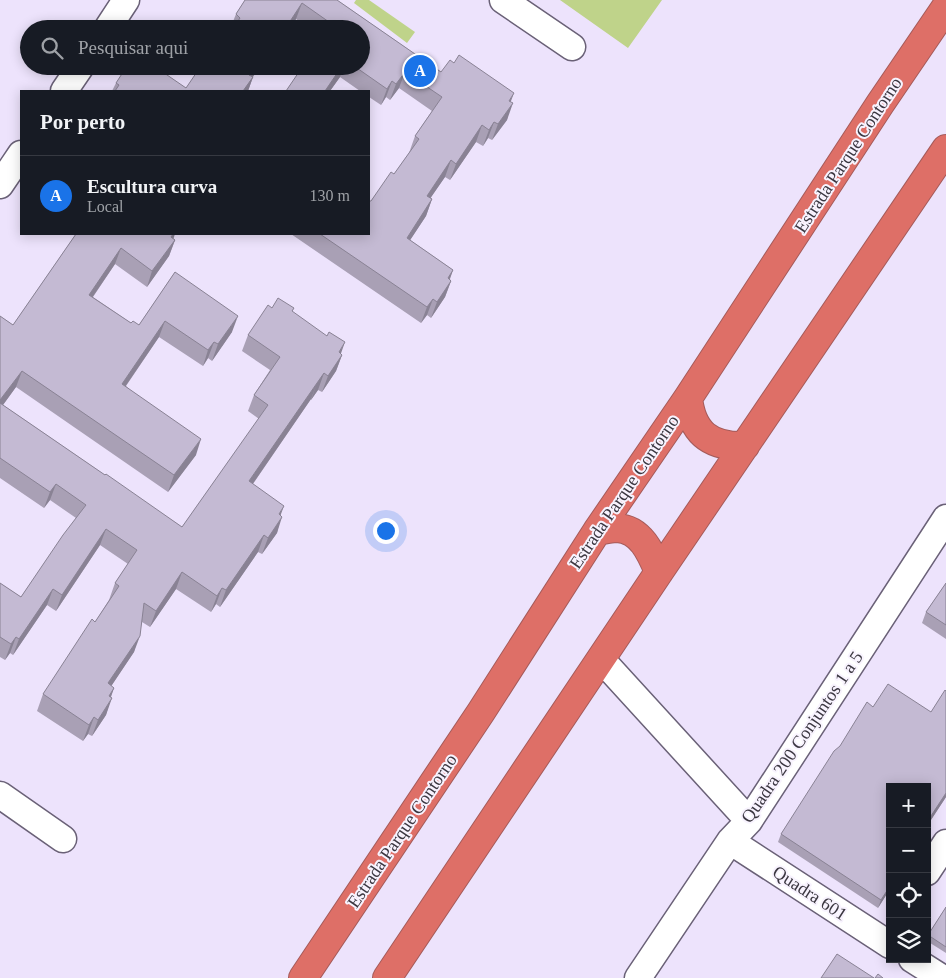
<!DOCTYPE html>
<html lang="pt">
<meta charset="utf-8">
<style>
:root{--surface:#171b24;--page:#242831;--text:#f1f3f6;--muted:#9ea1a6;--line:#363941;--accent:#1a73e8}
body{margin:0;font-family:"Times New Roman",serif;background:var(--page);color:var(--text)}
.controls{position:absolute;right:15px;bottom:15px;display:grid;overflow:hidden;border-radius:0px;box-shadow:0 2px 12px #0003}
.controls button{width:45px;height:45px;display:grid;place-items:center;padding:0;border:0;border-bottom:1px solid var(--line);background:var(--surface);color:var(--text);font:25px sans-serif}
.you{position:absolute;left:385px;top:530px;width:18px;height:18px;margin:-12px;border:4px solid #fff;border-radius:50%;background:#1a73e8;box-shadow:0 0 0 8px #1a73e833}
.badge{display:grid;place-items:center;width:32px;height:32px;border-radius:50%;background:var(--accent);color:#fff;font-size:16px;font-weight:700}
.pin{position:absolute;translate:-50% -50%;border:2px solid #fff;box-shadow:0 1px 5px #0006}
.list{margin:0;padding:0;list-style:none}
h2{display:flex;justify-content:space-between;align-items:center;height:65px;margin:0;padding:0 20px;font-size:21px}
h2 small{font-size:16px;font-weight:400;color:var(--muted)}
.list li{display:grid;grid-template-columns:32px 1fr auto;gap:15px;align-items:center;box-sizing:border-box;height:80px;padding:0 20px;border-top:1px solid var(--line)}
.list b{display:block;font-size:19px;white-space:nowrap}
.list p{margin:0;font-size:16px;white-space:nowrap;color:var(--muted)}
.list em{font-size:16px;font-style:normal;color:var(--muted)}
.icon{flex:none;width:28px;height:28px;fill:none;stroke:currentColor;stroke-width:2;stroke-linecap:round;stroke-linejoin:round}
.map{position:relative;flex:none;width:946px;height:978px;overflow:hidden}
.search{position:absolute;background:var(--surface);box-shadow:0 2px 12px #0003;left:20px;top:20px;width:350px;height:55px;display:flex;align-items:center;gap:12px;box-sizing:border-box;padding:0 18px;border-radius:28px;color:var(--muted);font-size:19px}
.panel{position:absolute;background:var(--surface);box-shadow:0 2px 12px #0003;left:20px;top:90px;width:350px;height:145px;border-radius:0px}
.map>svg:first-child{display:block}
</style>
<div class="map">
<svg width="946" height="978" viewBox="0 0 946 978">
<rect width="100%" height="100%" fill="#ede3fc"/>
<path fill="#bfd38a" d="M356 0H369L415 32 407 43 354 3Z
M560 0H662L628 48Z"/>
<g fill="none" stroke-linecap="round" stroke-linejoin="round">
<g stroke="#6a6177" stroke-width="29">
<path id="minor" d="M503 0 572 47
M107 29 126 0
M64 91 81 66
M0 185 21 154
M601 659 749 821
M0 795 63 839
M730 841 890 945
M927 872 946 843
M912 959 942 978
M638 978 730 841 749 821 946 518"/>
</g>
<g stroke="#a55b5a" stroke-width="30">
<path id="highway" d="M688 398C692 433 710 447 745 446
M597 531C603 530 610 528 617 528 641 529 651 553 659 572
M303 978 481 712 597 531 688 398 880 104 946 7
M387 978 659 572 946 149"/>
</g>
<use href="#minor" stroke="#fff" stroke-width="26"/>
<use href="#highway" stroke="#de6f67" stroke-width="28"/>
</g>
<path fill="#a9a0b5" d="M245 0H337L441 72 511 102 507 120 492 140 488 138 483 146 476 142 450 180 445 177 430 198 432 199 426 216 410 240 453 270 450 279 451 281 445 297 431 318 427 315 421 323 291 234H369L371 201 394 174 409 153 415 136 432 111 399 88 390 100 386 97 381 105 369 97V91H360L340 77 330 91H286L314 69 316 66H361V29H310L296 19 290 29H230L236 14Z
M260 66 253 77 248 91H112L116 83 186 88Z
M76 234 173 239 175 240 169 256 147 287 115 264 93 297 131 323 139 325 175 272 232 332 212 361 208 358 203 366 159 337 126 386 196 455 168 492 16 387 3 405 105 475 182 527 259 419 248 411 254 395 270 370 242 351 248 335 272 308H294L292 312 342 355 336 371 322 392 318 390 311 400V399L253 484 281 515 277 533 262 554 258 552 220 607 216 604 211 612 176 589 150 627 142 622 134 652 111 686 114 688 111 697 106 715 92 736 88 734 83 741 37 711 43 694 95 622 109 600 115 583 128 564 100 545 56 611 47 605 13 655 10 653 5 660 0 657V583L21 597 76 518 50 500 44 508 0 478V316L13 325Z
M946 583V639L922 623 926 612Z
M946 691V797L927 826 890 787V889L878 908 778 842 781 834 840 746 873 707 931 712Z
M946 907V953L927 941 928 935Z"/>
<path fill="#898294" d="M302 3 296 19 290 29H285Z
M255 66H260L243 91 249 75Z
M342 66H344L340 77 330 91H325Z
M405 72 399 88 390 100 396 84Z
M253 77 248 91H243Z
M392 81 386 97 381 105 387 89Z
M514 93 508 109 509 101Z
M513 103 507 120 492 140 498 124Z
M494 122 488 138 483 146 489 130Z
M482 125 476 142 450 180 456 164Z
M451 160 445 177 421 212 427 196Z
M432 199 426 216 401 254 407 238Z
M173 234H175L172 243 171 237Z
M175 240 169 256 147 287 152 271Z
M121 248 115 264 83 311 89 295Z
M453 270 447 286 448 278Z
M451 281 445 297 431 318 437 302Z
M433 299 427 315 421 323 427 307Z
M238 316 232 332 212 361 218 344Z
M165 321 159 337 116 400 122 384Z
M214 342 208 358 203 366 208 350Z
M345 342 339 359V352Z
M342 355 336 371 322 392 328 376Z
M22 371 16 387 0 409V400Z
M324 373 318 390 311 400 317 383Z
M317 383 311 399 243 498 249 481Z
M201 439 196 455 168 492 174 475Z
M56 484 50 500 44 508 50 492Z
M284 506 278 522 279 514Z
M282 517 277 533 262 554 268 538Z
M106 529 100 545 56 611 62 595Z
M264 535 258 552 220 607 226 590Z
M182 572 176 589 150 627 156 611Z
M222 588 216 604 211 612 217 596Z
M53 589 47 605 13 655 19 639Z
M140 636 134 652 102 700 108 683Z
M16 637 10 653 5 660 11 644Z
M114 688 108 704 109 696Z
M112 698 106 715 92 736 98 720Z
M94 717 88 734 83 741 89 725Z
M946 793V797L927 826V822Z
M890 886V889L878 908 881 900Z"/>
<path fill="#c4bad3" stroke="#898294" d="M245 0H337L441 72 450 60 454 63 459 55 514 93 509 101 513 103 498 124 494 122 489 130 482 125 456 164 451 160 427 196 432 199 407 238 453 270 448 278 451 281 437 302 433 299 427 307 320 234H369V201H371L391 172 394 174 419 139 415 136 442 97 405 72 396 84 392 81 387 89 354 66H361V29H339L302 3 285 29H233L240 18 236 14Z
M127 66H154L186 88 201 66H255L249 75 253 77 243 91H115L119 85 116 83Z
M303 66H309L314 69 316 66H342L325 91H286Z
M76 234H173L171 237 175 240 152 271 121 248 89 295 131 323 133 321 139 325 175 272 238 316 218 344 214 342 208 350 165 321 122 384 201 439 174 475 22 371 0 400V316L13 325Z
M278 298 294 308 292 311 327 336 329 332 345 342 339 352 342 355 328 376 324 373 317 383 249 481 284 506 279 514 282 517 268 538 264 535 226 590 222 588 217 596 182 572 156 611 144 603 140 636 108 683 114 688 109 696 112 698 98 720 94 717 89 725 43 694 92 619 95 622 119 586 115 583 137 550 106 529 62 595 53 589 19 639 16 637 11 644 0 637V583L21 597 63 535 86 505 56 484 50 492 0 458V403L105 475 106 474 182 527 268 405 254 395 280 357 248 335 268 305 272 308Z
M946 583V625L926 612Z
M888 684 931 712 945 690 946 691V793L927 822V787H890V886L881 900 781 834 834 751 840 746 867 702 873 707Z
M946 907V947L928 935Z
M837 954 874 978H821Z
M878 974 883 978H875Z"/>
<g text-anchor="middle" stroke-width="4" stroke-linejoin="round" paint-order="stroke">
<g font-size="18" fill="#3b3741" stroke="#f8f3fe">
<text transform="translate(848 155) rotate(-57)" y="6">Estrada Parque Contorno</text>
<text transform="translate(624 492) rotate(-56)" y="6">Estrada Parque Contorno</text>
<text transform="translate(802 737) rotate(-56)" y="6">Quadra 200 Conjuntos 1 a 5</text>
<text transform="translate(402 831) rotate(-56)" y="6">Estrada Parque Contorno</text>
<text transform="translate(810 893) rotate(33)" y="6">Quadra 601</text>
</g>
</g>
</svg>
<div class="controls">
<button>+</button>
<button>−</button>
<button><svg class="icon" aria-label="locate" viewBox="0 0 24 24"><circle cx="12" cy="12" r="6"/><path d="M12 2v4M12 18v4M2 12h4M18 12h4"/></svg></button>
<button><svg class="icon" aria-label="layers" viewBox="0 0 24 24"><path d="M12 4l9 5-9 5-9-5zM3 14l9 5 9-5"/></svg></button>
</div>
<div class="you"></div>
<div class="pin badge" style="left:420px;top:71px">A</div>
<div class="search"><svg class="icon" aria-label="search" viewBox="0 0 24 24"><circle cx="10" cy="10" r="6"/><path d="M15 15l6 6"/></svg>Pesquisar aqui</div>
<section class="panel">
<h2>Por perto<small></small></h2>
<ul class="list">
<li><span class="badge">A</span><div><b>Escultura curva</b><p>Local</p></div><em>130 m</em></li>
</ul>
</section>
</div>
